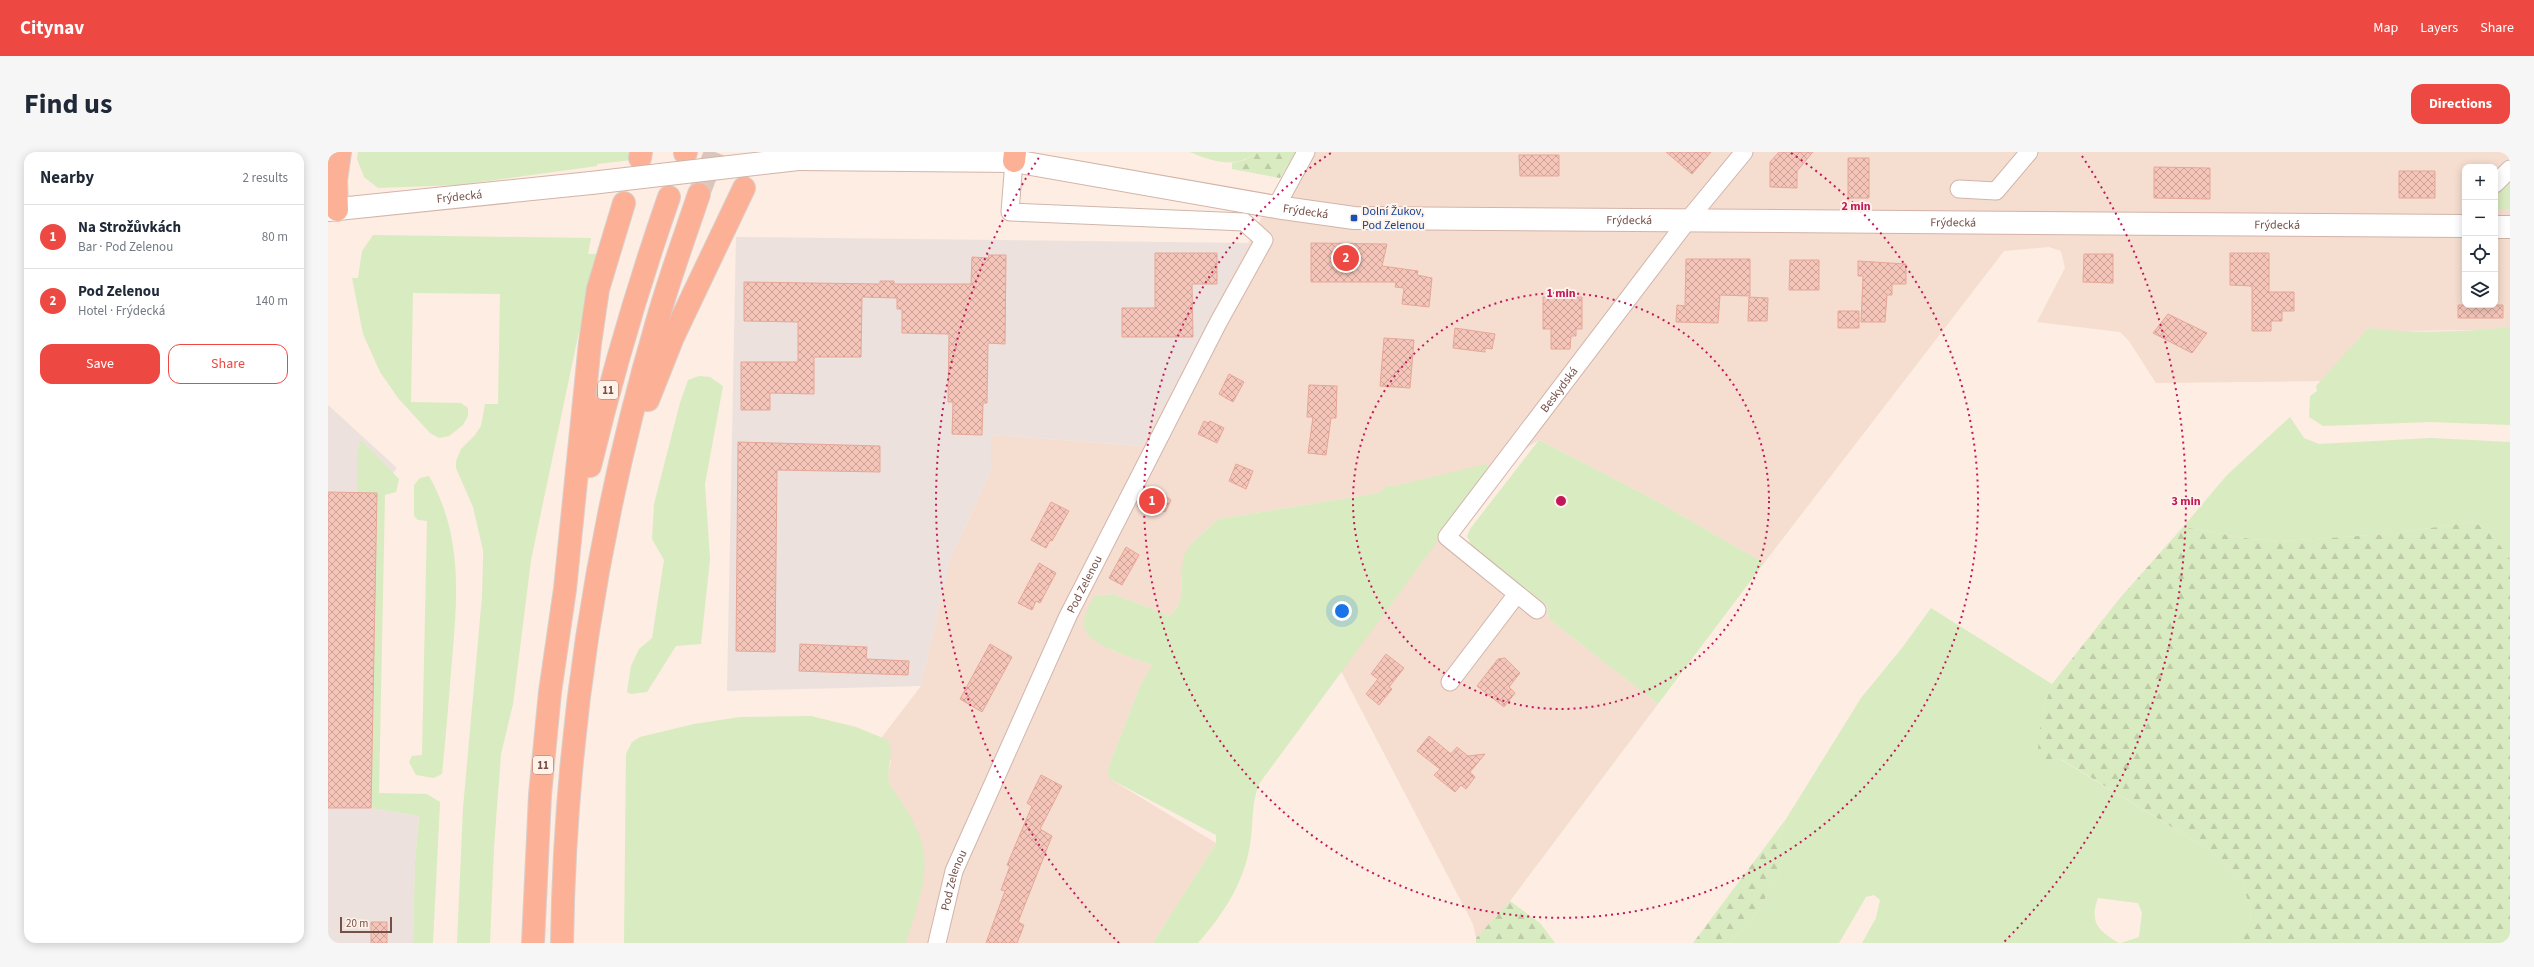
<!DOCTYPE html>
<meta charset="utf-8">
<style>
:root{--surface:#fff;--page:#f6f6f7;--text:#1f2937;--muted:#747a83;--line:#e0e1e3;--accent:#ed4841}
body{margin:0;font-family:"Source Sans 3",sans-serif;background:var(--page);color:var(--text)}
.controls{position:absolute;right:12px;top:12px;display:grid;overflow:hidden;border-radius:8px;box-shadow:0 2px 10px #0003}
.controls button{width:36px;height:36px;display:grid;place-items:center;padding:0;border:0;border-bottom:1px solid var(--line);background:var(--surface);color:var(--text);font:20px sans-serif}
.scale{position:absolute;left:12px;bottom:10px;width:52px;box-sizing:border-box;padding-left:4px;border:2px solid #764f47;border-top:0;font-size:11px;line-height:14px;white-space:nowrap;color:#764f47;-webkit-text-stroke:3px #fff2e9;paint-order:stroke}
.you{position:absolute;left:1014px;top:459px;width:14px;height:14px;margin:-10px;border:3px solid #fff;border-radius:50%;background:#1a73e8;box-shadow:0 0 0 6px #1a73e833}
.badge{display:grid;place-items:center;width:26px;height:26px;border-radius:50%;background:var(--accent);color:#fff;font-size:13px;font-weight:700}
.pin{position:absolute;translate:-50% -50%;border:2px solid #fff;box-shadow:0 1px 4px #0006}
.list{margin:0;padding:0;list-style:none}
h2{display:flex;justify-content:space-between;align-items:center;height:52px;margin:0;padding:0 16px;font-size:17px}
h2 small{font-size:13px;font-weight:400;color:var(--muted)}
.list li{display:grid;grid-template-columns:26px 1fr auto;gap:12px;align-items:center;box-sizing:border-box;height:64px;padding:0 16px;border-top:1px solid var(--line)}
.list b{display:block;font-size:15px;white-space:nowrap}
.list p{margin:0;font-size:13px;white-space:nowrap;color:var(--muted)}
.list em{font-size:13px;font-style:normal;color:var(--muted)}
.actions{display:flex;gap:8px;padding:12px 16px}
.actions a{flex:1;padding:9px 0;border:1px solid var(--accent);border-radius:12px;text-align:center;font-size:14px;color:var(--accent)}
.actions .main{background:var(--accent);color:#fff}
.icon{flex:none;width:22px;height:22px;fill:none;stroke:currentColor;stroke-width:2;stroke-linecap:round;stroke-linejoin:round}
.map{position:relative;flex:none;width:2182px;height:791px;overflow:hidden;border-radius:12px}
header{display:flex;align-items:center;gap:24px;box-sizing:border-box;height:56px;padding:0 20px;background:var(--accent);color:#fff}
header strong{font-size:19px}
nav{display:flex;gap:22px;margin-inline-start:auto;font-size:14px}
.intro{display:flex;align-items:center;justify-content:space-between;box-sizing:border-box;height:96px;padding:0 24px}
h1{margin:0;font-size:28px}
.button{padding:10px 18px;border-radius:12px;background:var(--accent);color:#fff;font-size:14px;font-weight:700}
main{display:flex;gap:24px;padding:0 24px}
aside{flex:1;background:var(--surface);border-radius:12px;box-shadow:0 2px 10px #0003}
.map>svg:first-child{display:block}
</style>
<header>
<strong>Citynav</strong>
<nav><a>Map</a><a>Layers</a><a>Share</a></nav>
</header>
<div class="intro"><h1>Find us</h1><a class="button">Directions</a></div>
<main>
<aside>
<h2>Nearby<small>2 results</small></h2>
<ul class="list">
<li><span class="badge">1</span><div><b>Na Strožůvkách</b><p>Bar · Pod Zelenou</p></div><em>80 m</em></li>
<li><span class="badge">2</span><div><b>Pod Zelenou</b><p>Hotel · Frýdecká</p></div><em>140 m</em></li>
</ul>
<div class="actions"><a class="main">Save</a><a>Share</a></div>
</aside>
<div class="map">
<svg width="2182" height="791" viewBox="0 0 2182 791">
<defs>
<pattern id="forest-firs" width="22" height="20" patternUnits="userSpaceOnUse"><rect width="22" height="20" fill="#d9ebc0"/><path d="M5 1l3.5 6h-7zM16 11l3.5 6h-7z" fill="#becba6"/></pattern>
<pattern id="building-cross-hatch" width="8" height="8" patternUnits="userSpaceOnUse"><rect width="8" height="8" fill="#f4c5b8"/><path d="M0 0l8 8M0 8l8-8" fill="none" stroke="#caa297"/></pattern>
</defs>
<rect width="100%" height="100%" fill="#fdede2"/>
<path fill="#f5ddd0" d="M968 0H2182V28L2167 44V15H2137V153H2167V57H2182V175L2154 178 2062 179 2040 176 1993 229 1828 231 1801 189 1792 180 1709 170 1737 116 1733 99 1721 95 1676 99 1436 411 1327 348 1211 288 1162 318 1158 313 1075 332 1059 334 1051 341 890 367 863 392 853 422 854 441 850 454 842 464 785 442 767 444 759 459 764 486 785 499 824 513 812 534 779 619 782 627 888 691 825 791H578L596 720 595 700 592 686 561 631 560 624 563 609 554 585 593 534 623 405 663 319V283L814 294Z
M1111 387 1144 395 1219 453 1221 467 1330 552 1182 749 1148 786 1145 772 1013 519Z"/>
<path fill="#ece1dd" d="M408 85 921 91 814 294 663 283V319L623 405 593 534 399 539Z
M0 253 69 316 49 341 43 656 91 664 87 709 85 791H0Z"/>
<path fill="#d9ebc0" d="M30 0H306L304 8 269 12V14L130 33 50 36 36 25 29 7Z
M862 0H929C908 17 885 10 862 0Z
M2182 28V57H2167V44Z
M45 83 263 86 260 102H273L250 184 203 408 185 552 173 602 166 695 162 791H129L135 656 154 445 155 409V398L145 355 128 316V309L133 297 147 283 153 274 157 252H170L172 142 85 141 83 250 133 251 140 256V264L135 273 121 284 111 286 102 281 70 246 52 220 35 182 24 126H30L34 99Z
M2182 175V273L2102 270 1995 274 1981 265 1982 244 1989 239 1988 234 2040 176C2087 182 2136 180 2182 175Z
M371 224 382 225 395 234 377 332 382 407 373 492 348 494 319 540 303 542 299 540 303 514 311 497 324 486 336 408 324 387 326 352 352 251 360 228Z
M1962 265 1976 286 1991 292 2103 286 2182 290V407L2160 377 2144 370 2060 382 1953 389 1923 387 1855 375 1899 323Z
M33 288 71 327 68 340 57 343 51 641 99 642 112 650 105 791H85L87 709 91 664 43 656 49 341H29V303Z
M1211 288 1327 348 1436 411 1330 552 1221 467 1219 453 1144 395 1139 384 1142 377Z
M1158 312 1162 318 931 632C924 650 925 667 923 686 918 728 897 760 870 791H825L888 691V683L782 627 779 619 812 534 824 513C809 507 756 493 756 473 755 463 762 452 766 444L785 442 842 464 850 454 854 441 853 422 856 403 863 392 890 367 1051 341 1059 334 1075 332Z
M101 324C134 382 130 442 124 507 121 545 118 583 114 622L106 626 88 623 81 610 84 604 94 603 99 369 90 368 86 364V333L92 326Z
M1603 456 1724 532 1713 564 1732 607 1881 698 1913 725 1923 760 1922 772 1907 791H1793L1811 785 1814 761 1810 751 1770 746C1761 770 1770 779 1791 791H1534L1548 766 1552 748 1546 743 1538 745 1511 791H1400L1422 772 1442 738 1454 710 1450 690 1458 667 1533 546 1574 496Z
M483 564 528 575 560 588C567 602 558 617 561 631 572 648 585 666 592 685 605 719 587 759 578 791H296L298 602 304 590 312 585 366 572 412 565Z"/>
<path fill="url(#forest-firs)" d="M929 0H968L952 26 904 17V11L917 8Z
M2144 370 2160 377 2182 407V791H1907L1922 771 1923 760 1913 725 1881 698 1733 607 1714 610 1710 597 1713 564 1724 532 1792 446 1855 375 1923 387 1953 389 2060 382Z
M1458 667 1450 690 1454 710 1442 738 1422 772 1400 791H1365Z
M1182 749 1212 771 1227 791H1148V786Z"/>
<path fill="url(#building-cross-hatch)" stroke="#e7a798" d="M1338 0H1383L1364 22Z
M1451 0H1485L1469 19V36L1442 35V10Z
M1191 3H1231V24H1192Z
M1520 6H1541V46H1520Z
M1826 15 1882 16V47L1826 46Z
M2071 19H2107V46H2071Z
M983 91 1059 92 1054 114 1090 119 1089 123 1104 126 1101 155 1074 152 1076 136 1067 135 1068 130H983Z
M827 101H889V132H864L865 185H794V156H827Z
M1902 101H1941V140H1966V159H1954V169H1943V179H1924V134L1902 133Z
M1756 102H1785V131L1755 130Z
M660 103H678L677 192 660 191 659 251H655L654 283 624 282 625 250H620L621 182 574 181V157H569V146L534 145 533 205H486V242L442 241V258H413V210H470V170L416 169V130L552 132V129H566V132H643L644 105 661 106Z
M1358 107H1422V144L1392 143 1390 171 1348 170 1349 153 1357 154Z
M1462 108H1491V138H1461Z
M1530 109 1578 112V132H1564V143H1559L1557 170H1533L1535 124H1530Z
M1215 145H1254V177H1248V184H1243L1242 197H1223V177H1215Z
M1421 145 1440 146 1439 169H1420Z
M2130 153H2175V166H2130Z
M1510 159H1531V176H1510Z
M1840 162 1879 181 1864 201 1825 181Z
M1127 176 1167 182 1164 197 1157 196V200L1125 196Z
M1056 186 1086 188 1082 236 1052 234Z
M901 222 916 230 905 250 891 242Z
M981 233 1009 234 1008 266H1003L998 303 980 301 985 265H979Z
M876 269 880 271 882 269 896 276 889 291 870 282Z
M410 290 552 294V320L449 318 447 500 408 499Z
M908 312 925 319 918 337 901 329Z
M820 334 843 348 837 360 830 357 826 363 809 354Z
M0 340 49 341 43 656H0Z
M723 350 741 359 724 389 722 388 718 396 703 388Z
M798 395 811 403 794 433 781 426Z
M711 411 728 421 712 451 708 449 704 458 690 451Z
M472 492 539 495 538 507 581 509 580 523 471 519Z
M662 492 684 505 654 560 632 547Z
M1058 502 1076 516 1061 535 1064 537 1051 553 1038 542 1050 527 1043 522Z
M1177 506 1192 521 1181 535 1187 541 1176 555 1149 534 1170 507Z
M1101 584 1123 602 1129 595 1140 604 1157 602 1142 620 1147 625 1138 637 1133 633 1127 640 1106 623 1112 617 1089 599Z
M713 623 734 634 712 677 724 684 690 770 696 773 689 791H658L677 739 673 738 682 714 679 713 704 654 699 651Z
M43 770H59V791H43Z"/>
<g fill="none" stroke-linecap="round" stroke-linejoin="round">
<path stroke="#dbc6bb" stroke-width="22" stroke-dasharray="22 11" stroke-linecap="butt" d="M371 42 387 0"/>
<g stroke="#d1b5ab" stroke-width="19">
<g id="minor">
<path d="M2167 32 2182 17"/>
<path d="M1631 37 1668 39 1701 0"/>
<path d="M948 55 978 0"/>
<path id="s1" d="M1209 458 1119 385 1360 68 1416 0"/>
<path d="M1122 530 1189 442"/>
<path id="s2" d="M609 791 626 719 740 464 890 171 936 88 916 70 682 60 686 9"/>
</g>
</g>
<g stroke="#d4b3a8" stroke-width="24">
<g id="secondary">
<path id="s3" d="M470 7 686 9 948 55 1026 66 2137 74"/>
<path id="s4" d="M0 58 263 31"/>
<path d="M2167 75H2182"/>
</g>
</g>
<g stroke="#d9cecb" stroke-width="24">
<path id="trunk" d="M357 1 358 0
M312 6 313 0
M686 9 687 0
M9 58 8 28 12 0
M320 248 345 185 416 36
M262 314C284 223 310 134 341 45
M205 791 212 643 222 540 237 437 262 191 270 137 296 51
M234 791C237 581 270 371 329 170 341 127 357 84 371 42"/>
</g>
<use href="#minor" stroke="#fff" stroke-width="17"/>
<use href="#secondary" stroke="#fff" stroke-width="22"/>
<use href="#trunk" stroke="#fcb196" stroke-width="22"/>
<g stroke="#d4b3a8" stroke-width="24" stroke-linecap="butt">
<path id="secondary-bridge" d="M263 31 470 7"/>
</g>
<use href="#secondary-bridge" stroke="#fff" stroke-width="22"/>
</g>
<g fill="none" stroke="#c2185b" stroke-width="2" stroke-dasharray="2 4">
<circle cx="1233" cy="349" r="208"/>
<path d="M1463 1A417 417 0 1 1 1003 1"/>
<path d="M791 791A625 625 0 0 1 712 4M1754 4A625 625 0 0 1 1675 791"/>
</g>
<rect fill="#1a4fb4" stroke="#fff2e9" stroke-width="1.5" x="1022" y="62" width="8" height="8" rx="2"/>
<g text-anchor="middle" stroke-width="4" stroke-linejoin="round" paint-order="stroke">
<g fill="#fff2e9" stroke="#9f8078" stroke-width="1">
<rect x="270" y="229" width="20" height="18" rx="3"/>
<rect x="205" y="604" width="20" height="18" rx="3"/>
</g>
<g font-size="11" font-weight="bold" fill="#764f47">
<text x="280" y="242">11</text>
<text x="215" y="617">11</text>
</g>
<g font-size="12" fill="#764f47" stroke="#fff2e9">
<text dy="4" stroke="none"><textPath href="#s4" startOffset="132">Frýdecká</textPath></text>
<text dy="4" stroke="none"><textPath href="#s3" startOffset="512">Frýdecká</textPath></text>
<text dy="4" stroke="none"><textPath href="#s3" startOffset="836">Frýdecká</textPath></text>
<text dy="4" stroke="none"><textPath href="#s3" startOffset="1160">Frýdecká</textPath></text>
<text dy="4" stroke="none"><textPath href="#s3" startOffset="1484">Frýdecká</textPath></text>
<text dy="4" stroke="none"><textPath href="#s1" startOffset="301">Beskydská</textPath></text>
<text dy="4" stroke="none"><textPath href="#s2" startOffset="389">Pod Zelenou</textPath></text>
<text dy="4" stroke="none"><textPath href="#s2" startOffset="65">Pod Zelenou</textPath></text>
</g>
<g font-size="12" fill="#164399" stroke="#fff2e9" text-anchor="start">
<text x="1034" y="63">Dolní Žukov,<tspan x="1034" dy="14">Pod Zelenou</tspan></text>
</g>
</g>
<circle cx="1233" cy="349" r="6" fill="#c2185b" stroke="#fff2e9" stroke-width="2"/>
<g font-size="12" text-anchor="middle" font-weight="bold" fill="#c2185b" stroke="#fff2e9" stroke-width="4" stroke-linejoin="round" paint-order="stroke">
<text x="1528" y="58">2 min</text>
<text x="1233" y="145">1 min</text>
<text x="1858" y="353">3 min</text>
</g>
</svg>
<div class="controls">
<button>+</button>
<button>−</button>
<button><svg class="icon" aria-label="locate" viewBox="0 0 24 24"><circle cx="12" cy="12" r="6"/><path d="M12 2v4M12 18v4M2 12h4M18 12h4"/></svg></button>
<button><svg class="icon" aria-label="layers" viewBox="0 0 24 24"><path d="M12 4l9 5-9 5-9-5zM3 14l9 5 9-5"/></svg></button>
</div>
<div class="scale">20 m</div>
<div class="you"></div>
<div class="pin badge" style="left:824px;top:349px">1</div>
<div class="pin badge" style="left:1018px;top:106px">2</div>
</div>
</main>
